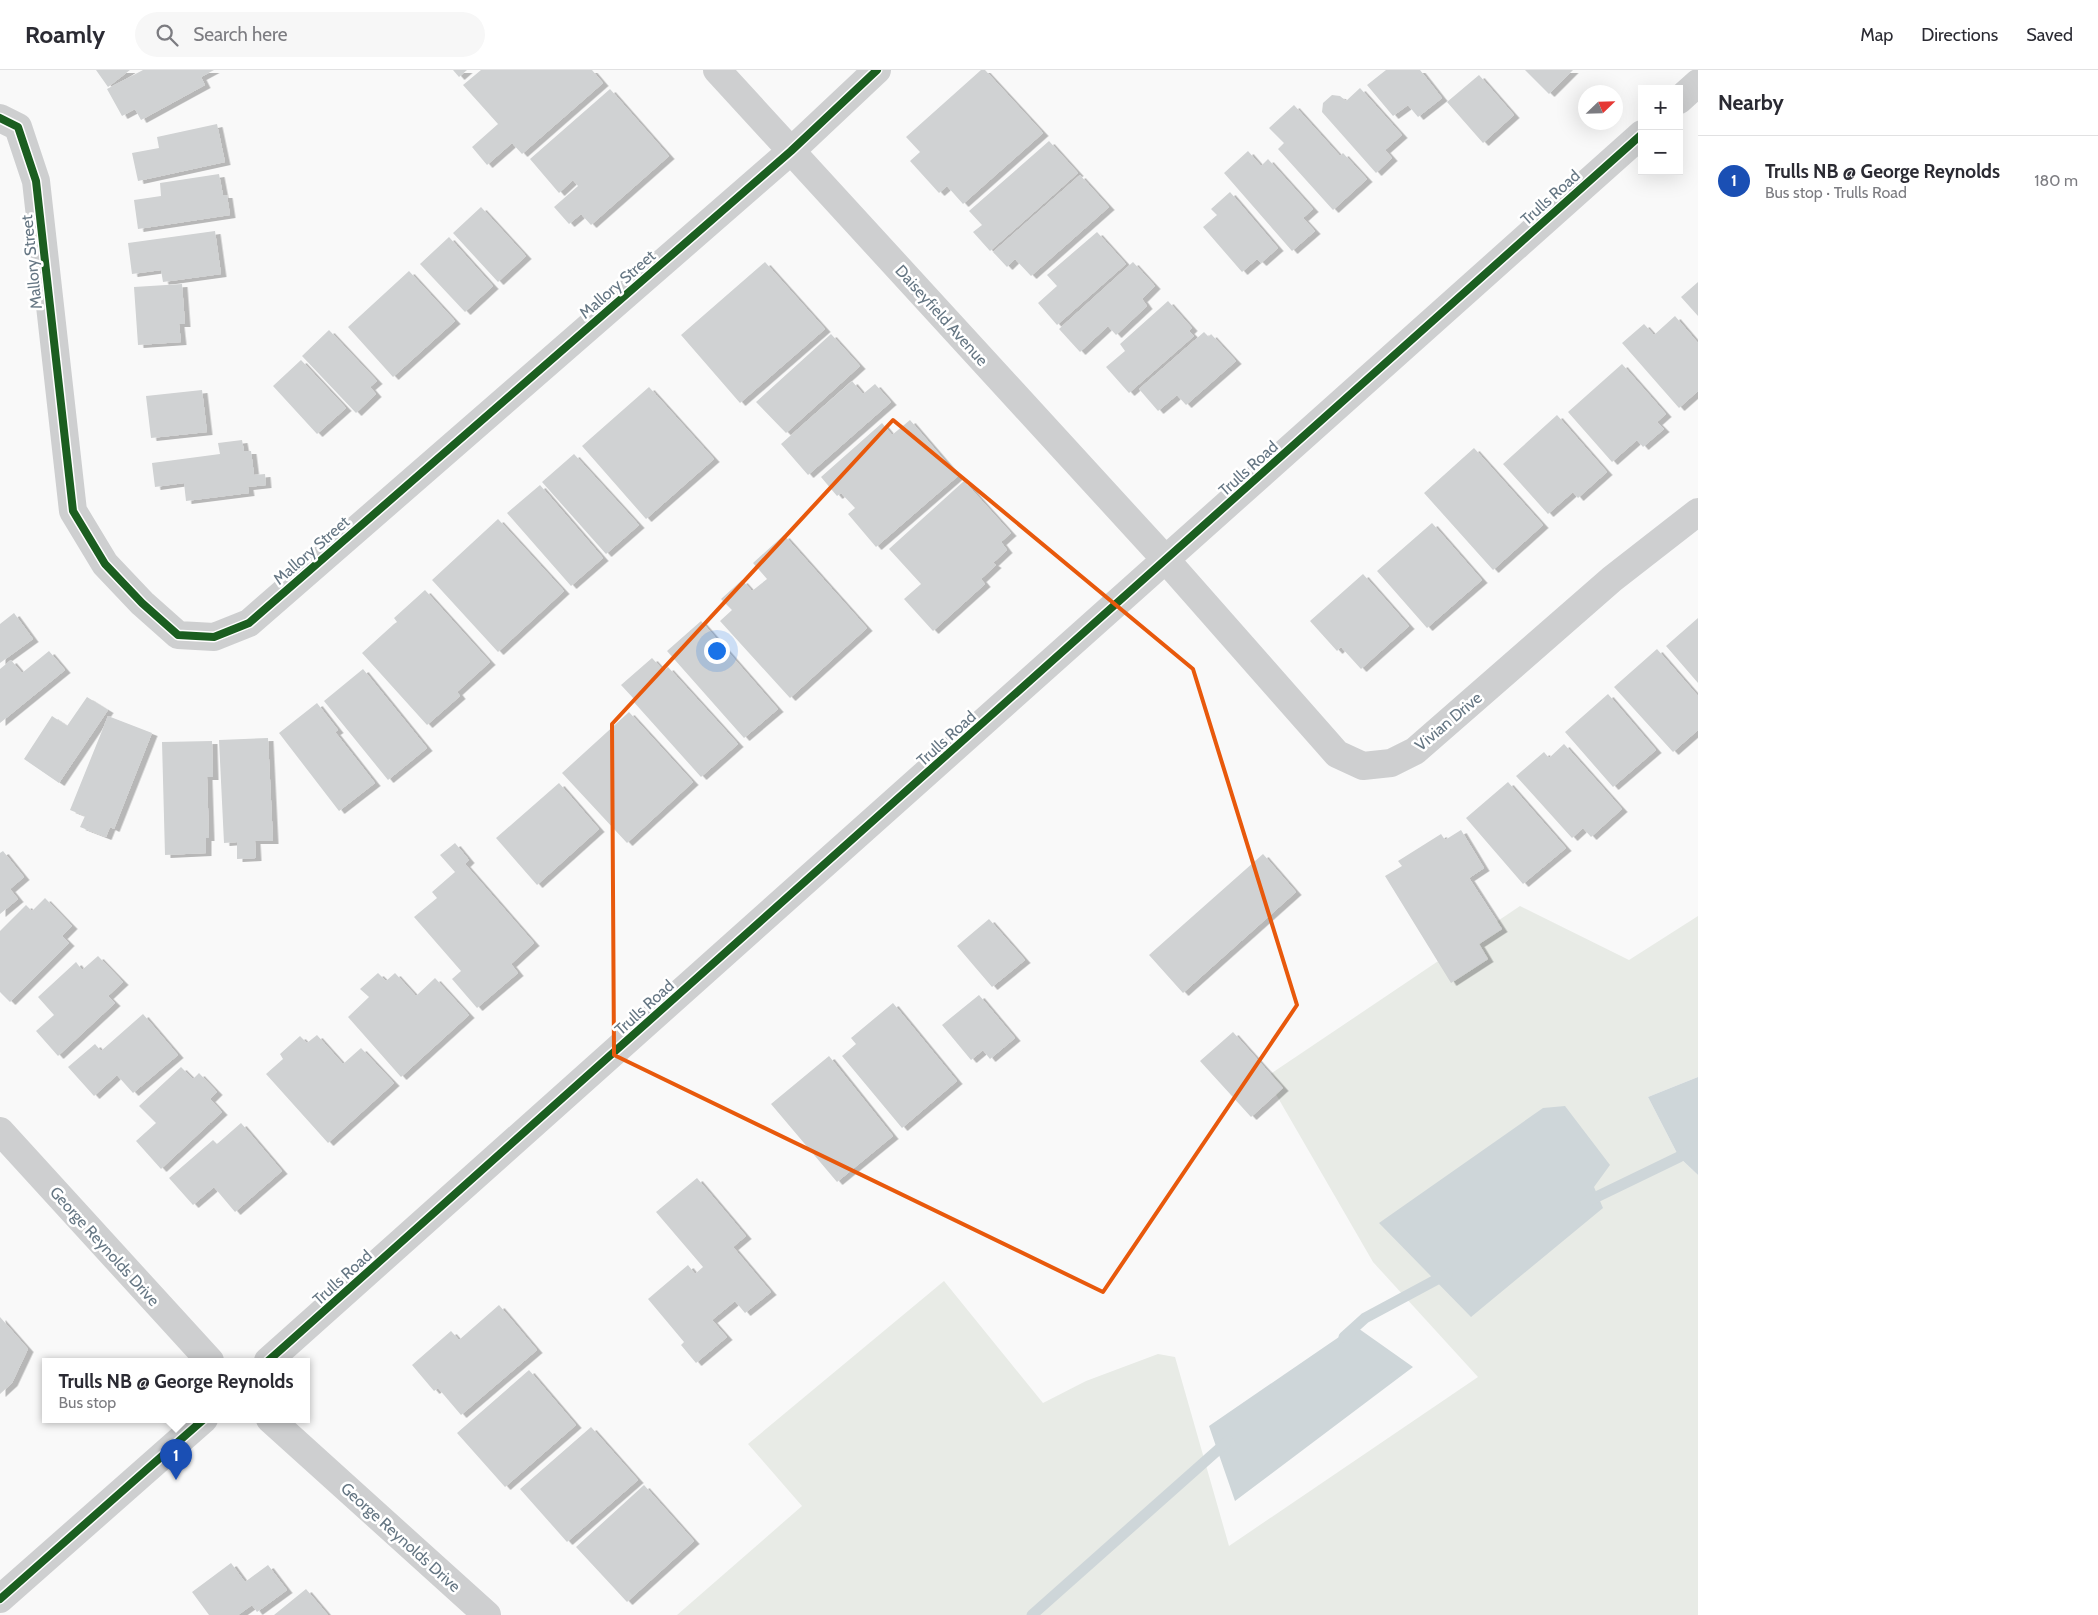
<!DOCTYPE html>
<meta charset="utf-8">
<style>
:root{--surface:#fff;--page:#f7f7f7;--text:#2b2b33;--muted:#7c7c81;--line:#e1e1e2;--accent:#0f766e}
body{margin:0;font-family:Cabin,sans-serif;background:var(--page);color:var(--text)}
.controls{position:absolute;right:15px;top:15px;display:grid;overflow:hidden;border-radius:0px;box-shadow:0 5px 20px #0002}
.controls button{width:45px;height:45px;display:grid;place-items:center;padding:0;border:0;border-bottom:1px solid var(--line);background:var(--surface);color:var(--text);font:25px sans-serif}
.compass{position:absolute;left:1578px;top:15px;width:45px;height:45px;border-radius:50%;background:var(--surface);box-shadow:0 5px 20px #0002;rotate:67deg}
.you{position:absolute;left:716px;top:580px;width:18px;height:18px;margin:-12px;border:4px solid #fff;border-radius:50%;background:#1a73e8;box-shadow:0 0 0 8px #1a73e833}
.badge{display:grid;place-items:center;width:32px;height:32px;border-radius:50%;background:var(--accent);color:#fff;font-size:16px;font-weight:700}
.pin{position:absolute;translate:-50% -41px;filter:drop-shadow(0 1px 2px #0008)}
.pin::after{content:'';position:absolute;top:26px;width:18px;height:15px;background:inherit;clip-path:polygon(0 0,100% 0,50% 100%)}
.popup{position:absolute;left:42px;top:1288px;width:268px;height:65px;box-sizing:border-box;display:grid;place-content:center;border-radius:0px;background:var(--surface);filter:drop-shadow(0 1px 4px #0005);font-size:16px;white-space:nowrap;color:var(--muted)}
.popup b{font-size:19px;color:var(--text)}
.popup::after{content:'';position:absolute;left:50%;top:100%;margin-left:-10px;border:10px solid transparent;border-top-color:var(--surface)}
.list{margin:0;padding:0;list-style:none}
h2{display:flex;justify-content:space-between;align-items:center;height:65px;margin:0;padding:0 20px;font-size:21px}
h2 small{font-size:16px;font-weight:400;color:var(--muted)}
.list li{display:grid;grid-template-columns:32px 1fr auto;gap:15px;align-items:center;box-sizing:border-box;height:90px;padding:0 20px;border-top:1px solid var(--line)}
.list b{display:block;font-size:19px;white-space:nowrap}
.list p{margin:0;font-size:16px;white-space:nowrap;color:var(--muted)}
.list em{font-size:16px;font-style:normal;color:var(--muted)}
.icon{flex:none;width:28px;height:28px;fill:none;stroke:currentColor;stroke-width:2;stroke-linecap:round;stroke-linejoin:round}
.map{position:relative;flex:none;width:1698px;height:1545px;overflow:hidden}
header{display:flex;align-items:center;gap:30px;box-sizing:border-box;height:70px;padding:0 25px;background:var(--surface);border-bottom:1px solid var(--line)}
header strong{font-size:24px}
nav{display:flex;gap:28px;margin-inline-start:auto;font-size:18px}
.search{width:350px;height:45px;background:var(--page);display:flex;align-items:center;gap:12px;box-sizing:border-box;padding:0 18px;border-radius:28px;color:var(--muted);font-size:19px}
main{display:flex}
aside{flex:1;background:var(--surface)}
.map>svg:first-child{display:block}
</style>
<header>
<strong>Roamly</strong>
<div class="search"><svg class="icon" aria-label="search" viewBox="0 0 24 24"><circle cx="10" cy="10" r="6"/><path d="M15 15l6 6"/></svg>Search here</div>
<nav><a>Map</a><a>Directions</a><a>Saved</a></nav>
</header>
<main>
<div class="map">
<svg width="1698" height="1545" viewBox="0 0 1698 1545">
<defs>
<filter id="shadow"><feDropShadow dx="5.5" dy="3" stdDeviation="0" flood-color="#0004"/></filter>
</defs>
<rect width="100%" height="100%" fill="#f9f9f9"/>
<path fill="#e8ebe6" d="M1520 836 1629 890 1698 846V1007L1648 1027 1679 1087 1698 1105V1545H677L802 1436 748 1374 944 1211 1043 1333 1086 1311 1158 1284 1175 1287 1229 1476 1478 1307 1373 1192 1266 1007Z"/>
<path fill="#ced6d9" d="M1698 1007V1105L1679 1087 1648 1027Z
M1565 1036 1610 1095 1594 1117 1603 1138 1471 1247 1379 1153 1543 1038Z
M1355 1256 1413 1297 1235 1431 1209 1356Z"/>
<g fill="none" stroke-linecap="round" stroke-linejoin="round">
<path stroke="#ced6d9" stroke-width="11" d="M1586 1132 1679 1087 1698 1076
M1344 1267 1365 1248 1447 1204
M1032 1545 1228 1371"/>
</g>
<path fill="#d0d2d3" filter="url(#shadow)" d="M96 0H130L108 17Z
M143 0H214L201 7 205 15 141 50 135 39 122 46 107 19Z
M453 0H467L459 7Z
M481 0H592L603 13 522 84 512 73 487 95 472 77 498 54 463 15Z
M981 0H985L1043 63 963 134 947 116 939 123 910 91 920 82 906 67Z
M1386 0H1420L1442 28 1418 47 1408 35 1393 46 1367 15Z
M1525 0H1573L1549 24Z
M1479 5 1514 45 1483 73 1447 32Z
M1360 18 1402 65 1385 80 1392 88 1376 103 1322 42 1323 33 1332 25 1340 26 1346 31Z
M610 19 669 86 591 155 581 144 569 154 554 137 578 116 573 110 559 123 530 89Z
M1294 35 1340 86 1343 83 1367 109 1333 140 1278 79 1284 73 1269 58Z
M217 54 225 92 138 111 132 83 159 78 157 67Z
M1049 71 1078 103 990 181 973 162 982 155 969 141Z
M1248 81 1261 96 1268 89 1313 139 1303 148 1315 161 1292 181 1224 103Z
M219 104 223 125H227L230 145 138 159 134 130 161 126 160 113Z
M1080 105 1109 137 1031 206 1015 189 1007 197 993 182Z
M1230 122 1278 178 1261 193 1257 189 1242 202 1203 157 1217 145 1211 139Z
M481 137 526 186 498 212 453 163Z
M215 161 221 204 163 212 161 200 132 204 128 173Z
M1097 162 1126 194 1057 255 1038 233 1057 216 1047 205Z
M449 167 493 216 465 242 420 194Z
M765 192 825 259 740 333 681 265Z
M1133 192 1155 216 1142 229 1147 236 1116 265 1108 256 1080 282 1059 259Z
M409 201 455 251 393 307 348 257Z
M1698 212V246L1681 227Z
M182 214 185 254H179L181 272 138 275 134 217Z
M1168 231 1192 258 1189 261 1194 266 1129 323 1106 297 1125 281 1120 274Z
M1675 246 1698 273V321L1679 338 1622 273 1644 254 1654 265Z
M329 260 377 311 370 317 376 324 356 343 302 286Z
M1204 262 1209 267 1211 264 1236 291 1186 335 1177 325 1158 341 1139 319Z
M831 264 860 296 786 363 756 332Z
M301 290 346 338 317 364 273 316Z
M1622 294 1666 344 1657 352 1664 359 1643 377 1637 370 1612 392 1568 342Z
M852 311 863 324 875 314 891 332 808 405 781 374Z
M649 317 714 389 646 449 582 376Z
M202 320 207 362 151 368 146 326Z
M1557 345 1607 402 1578 428 1573 422 1548 444 1503 394Z
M910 350 958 406 876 477 848 444 855 438 841 423 837 426 821 407 882 353 892 365Z
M242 370 244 381H251L254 405 265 404 266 415 248 417 249 423 186 431 184 413 155 417 152 393 220 384 218 373Z
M1474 378 1543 455 1493 500 1424 423Z
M574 384 639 455 606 484 542 412Z
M964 411 1011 463 1001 472 1007 480 993 493 996 495 981 509 985 514 933 561 904 529 921 514 889 479Z
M540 415 603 488 571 516 507 443Z
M498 449 564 521 498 582 432 510Z
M1432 453 1482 510 1427 558 1377 501Z
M784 465 867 558 790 628 720 551 732 540 721 529 742 510 752 521 767 509 753 493Z
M1363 504 1409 556 1361 599 1341 577 1337 581 1310 551Z
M425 520 490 592 457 622 460 626 427 655 362 583 394 554 397 552 394 548Z
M14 543 33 569 0 593V554Z
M1698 548V613L1666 576Z
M701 551 778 639 744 668 667 581Z
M1657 579 1698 626V660L1673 682 1614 617Z
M49 581 65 600 0 653V599L11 590 22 603Z
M652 588 664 601 668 597 738 674 701 707 632 630 634 629 621 615Z
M363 599 427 678 388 710 324 631Z
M1608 624 1656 680 1613 717 1565 662Z
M87 627 108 640 59 713 24 689 52 646 67 656Z
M317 633 338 660 335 662 375 713 339 741 279 663Z
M629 642 693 712 627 773 562 703Z
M108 646 152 663 114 759 110 757 106 767 80 757 85 746 70 740Z
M268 668 273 771H255L256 788 237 789V772L224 773 219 670Z
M212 671 213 707H207L209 768H206V783L165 785 162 672Z
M1564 674 1622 739 1591 767 1583 758 1572 768 1516 706 1544 682 1549 688Z
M1508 712 1566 778 1523 814 1466 748Z
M559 713 599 759 537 815 496 768Z
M1461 760 1484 798 1469 808 1502 859 1479 874 1488 889 1451 913 1385 806 1402 796 1398 791 1441 764 1445 770Z
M455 773 469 790 465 794 534 873 511 894 518 903 477 938 452 909 461 901 414 847 437 828 432 822 455 802 440 785Z
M3 781 24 807 10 819 18 829 0 844V783Z
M1263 784 1296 822 1183 923 1149 885Z
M45 828 72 856 62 866 69 873 10 932 0 922V861L26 835 32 841Z
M989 849 1025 890 992 917 957 876Z
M98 886 123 912 108 926 115 933 58 986 36 961 54 945 38 927 76 892 82 900Z
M378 903 386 911 395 903 416 926 435 908 469 945 401 1007 348 947 369 927 360 919Z
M979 925 1015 968 990 989 983 980 971 990 942 955Z
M893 933 957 1011 902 1058 842 986 856 974 851 968Z
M143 944 178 985 133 1023 117 1005 94 1026 68 997 95 974 101 981Z
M1233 962 1283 1018 1251 1047 1200 991Z
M317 965 343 994 361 978 394 1013 328 1073 266 1004 283 989 280 984 300 966 307 973Z
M829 986 893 1066 837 1112 771 1034Z
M181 997 193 1009 199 1003 217 1022 210 1029 222 1042 161 1099 136 1071 156 1053 139 1036Z
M241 1053 282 1101 235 1142 214 1117 193 1135 169 1108 213 1070 217 1074Z
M697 1108 746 1166 733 1177 771 1222 745 1243 735 1231 712 1250 727 1267 696 1293 681 1275 684 1272 648 1229 688 1195 695 1204 703 1197 656 1142Z
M499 1235 537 1280 461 1345 438 1318 434 1321 412 1295 451 1261 459 1270Z
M0 1247 28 1279 12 1313 0 1324Z
M529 1300 576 1355 505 1417 457 1363Z
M591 1357 638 1410 567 1472 520 1419Z
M644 1415 694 1471 627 1532 576 1477Z
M231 1493 245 1512 268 1495 287 1520 257 1542 252 1535 238 1545H209L192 1522Z
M306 1519 328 1545H274Z"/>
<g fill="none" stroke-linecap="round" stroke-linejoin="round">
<path stroke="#cecfd0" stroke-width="28" d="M717 0 1166 490 1337 684 1363 696 1391 693 1415 681 1612 509 1698 442
M1679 30 1698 13
M0 48 18 57 36 111 73 441 105 494 142 533 178 565 214 567 249 553 791 81 877 0
M0 1061 210 1291
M268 1291 1642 64
M270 1349 487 1545
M0 1529 204 1349"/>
<g stroke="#fff" stroke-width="11">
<path id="cycleway" d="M0 48 18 57 36 111 73 441 105 494 142 533 178 565 214 567 249 553 791 81 877 0
M268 1291 1642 64
M0 1529 204 1349"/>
</g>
<use href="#cycleway" stroke="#1b5e20" stroke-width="8"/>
</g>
<path fill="none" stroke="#e8590c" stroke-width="4" stroke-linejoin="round" d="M893 350 1193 599 1297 935 1103 1222 614 985 612 654Z"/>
<g text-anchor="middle" stroke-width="5" stroke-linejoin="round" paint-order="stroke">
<g font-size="16" fill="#657683" stroke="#fff">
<text transform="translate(1550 127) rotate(-42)" y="6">Trulls Road</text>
<text transform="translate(31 192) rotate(-96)" y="6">Mallory Street</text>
<text transform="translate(617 214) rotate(-41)" y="6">Mallory Street</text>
<text transform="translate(942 245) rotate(48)" y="6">Daiseyfield Avenue</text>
<text transform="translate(1248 398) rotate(-42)" y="6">Trulls Road</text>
<text transform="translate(311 480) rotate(-41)" y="6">Mallory Street</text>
<text transform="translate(1448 651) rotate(-40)" y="6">Vivian Drive</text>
<text transform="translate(946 668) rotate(-42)" y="6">Trulls Road</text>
<text transform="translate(644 937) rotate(-42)" y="6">Trulls Road</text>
<text transform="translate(105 1176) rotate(48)" y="6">George Reynolds Drive</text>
<text transform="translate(342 1207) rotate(-42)" y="6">Trulls Road</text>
<text transform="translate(401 1467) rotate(42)" y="6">George Reynolds Drive</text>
</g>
</g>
</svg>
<div class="controls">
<button>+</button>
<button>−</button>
</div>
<svg class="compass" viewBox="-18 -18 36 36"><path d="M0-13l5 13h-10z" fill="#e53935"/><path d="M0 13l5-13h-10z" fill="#7c7c81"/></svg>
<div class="you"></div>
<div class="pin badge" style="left:176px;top:1410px;background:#1a4fb4">1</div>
<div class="popup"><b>Trulls NB @ George Reynolds</b>Bus stop</div>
</div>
<aside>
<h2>Nearby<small></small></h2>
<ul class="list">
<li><span class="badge" style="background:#1a4fb4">1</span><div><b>Trulls NB @ George Reynolds</b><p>Bus stop · Trulls Road</p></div><em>180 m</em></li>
</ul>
</aside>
</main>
